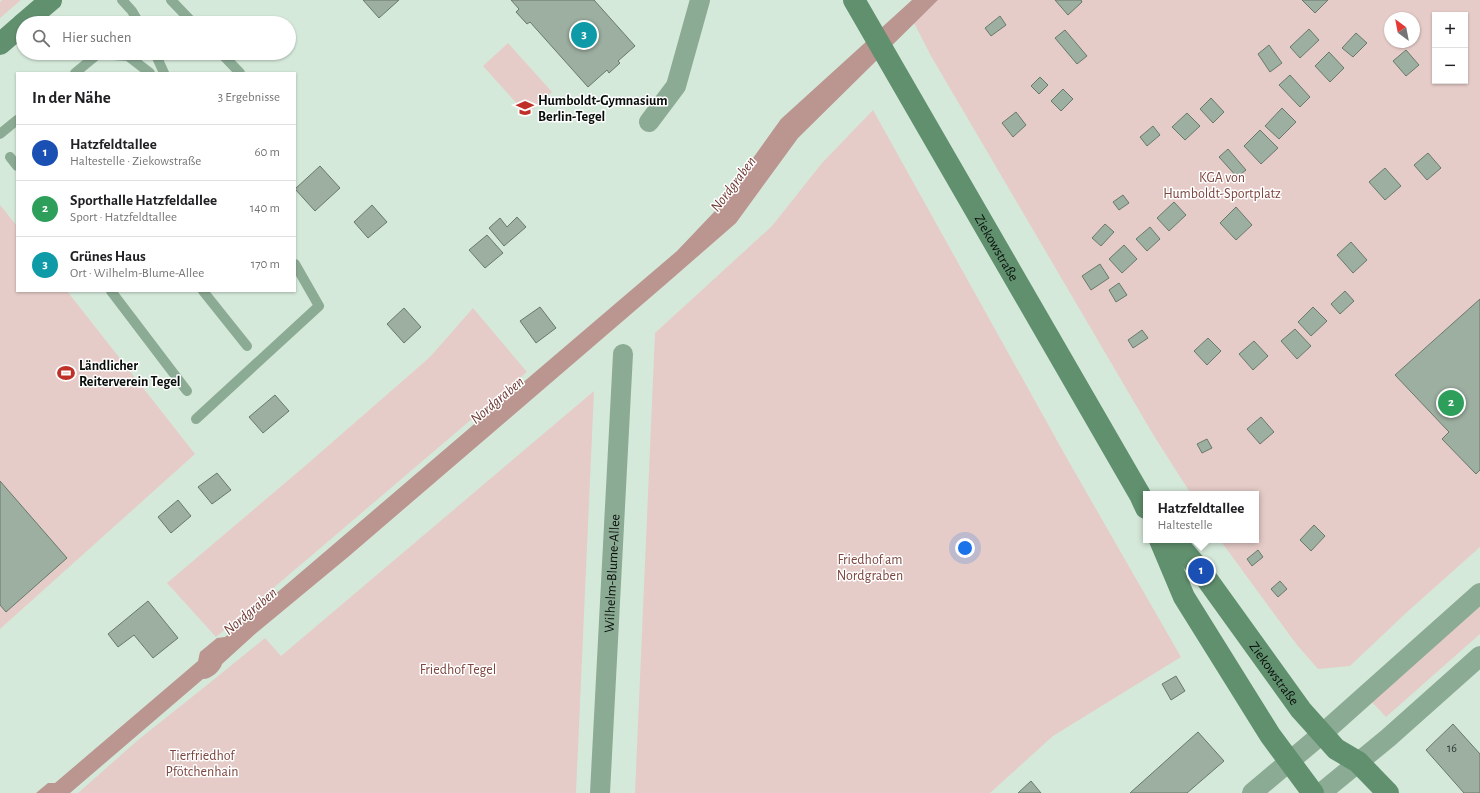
<!DOCTYPE html>
<html lang="de">
<meta charset="utf-8">
<style>
:root{--surface:#fff;--page:#f6f6f6;--text:#202124;--muted:#757577;--line:#e0e0e0;--accent:#0f766e}
body{margin:0;font-family:"Alegreya Sans",sans-serif;background:var(--page);color:var(--text)}
.controls{position:absolute;right:12px;top:12px;display:grid;overflow:hidden;border-radius:0px;box-shadow:0 1px 3px #0004}
.controls button{width:36px;height:36px;display:grid;place-items:center;padding:0;border:0;border-bottom:1px solid var(--line);background:var(--surface);color:var(--text);font:20px sans-serif}
.compass{position:absolute;left:1384px;top:12px;width:36px;height:36px;border-radius:50%;background:var(--surface);box-shadow:0 1px 3px #0004;rotate:328deg}
.you{position:absolute;left:965px;top:548px;width:14px;height:14px;margin:-10px;border:3px solid #fff;border-radius:50%;background:#1a73e8;box-shadow:0 0 0 6px #1a73e833}
.badge{display:grid;place-items:center;width:26px;height:26px;border-radius:50%;background:var(--accent);color:#fff;font-size:13px;font-weight:700}
.pin{position:absolute;translate:-50% -50%;border:2px solid #fff;box-shadow:0 1px 4px #0006}
.popup{position:absolute;left:1143px;top:491px;width:116px;height:52px;box-sizing:border-box;display:grid;place-content:center;border-radius:0px;background:var(--surface);filter:drop-shadow(0 1px 3px #0005);font-size:13px;white-space:nowrap;color:var(--muted)}
.popup b{font-size:15px;color:var(--text)}
.popup::after{content:'';position:absolute;left:50%;top:100%;margin-left:-8px;border:8px solid transparent;border-top-color:var(--surface)}
.list{margin:0;padding:0;list-style:none}
h2{display:flex;justify-content:space-between;align-items:center;height:52px;margin:0;padding:0 16px;font-size:17px}
h2 small{font-size:13px;font-weight:400;color:var(--muted)}
.list li{display:grid;grid-template-columns:26px 1fr auto;gap:12px;align-items:center;box-sizing:border-box;height:56px;padding:0 16px;border-top:1px solid var(--line)}
.list b{display:block;font-size:15px;white-space:nowrap}
.list p{margin:0;font-size:13px;white-space:nowrap;color:var(--muted)}
.list em{font-size:13px;font-style:normal;color:var(--muted)}
.icon{flex:none;width:22px;height:22px;fill:none;stroke:currentColor;stroke-width:2;stroke-linecap:round;stroke-linejoin:round}
.map{position:relative;flex:none;width:1480px;height:793px;overflow:hidden}
.search{position:absolute;background:var(--surface);box-shadow:0 1px 3px #0004;left:16px;top:16px;width:280px;height:44px;display:flex;align-items:center;gap:10px;box-sizing:border-box;padding:0 14px;border-radius:22px;color:var(--muted);font-size:15px}
.panel{position:absolute;background:var(--surface);box-shadow:0 1px 3px #0004;left:16px;top:72px;width:280px;height:220px;border-radius:0px}
.map>svg:first-child{display:block}
</style>
<div class="map">
<svg width="1480" height="793" viewBox="0 0 1480 793">
<rect width="100%" height="100%" fill="#d5e9da"/>
<path fill="#e6ccc8" fill-rule="evenodd" d="M2 0H21L0 18V2Z
M938 0H1480V547L1406 613 1350 666 1318 669 1297 645 1220 540H1256V494H1191L1154 436 931 56 914 23ZM1435 15H1465V81H1435ZM1390 18H1414V42H1390Z
M508 43 552 92 527 115 483 66Z
M873 110 1069 462 1181 657 1053 736 990 793H635L655 333 772 226 822 163Z
M0 205 17 226V291H67L195 454 0 629Z
M473 308 527 372 216 637 167 583 305 466 430 357Z
M594 391 576 793H78L138 740 212 681 265 638 281 656Z
M1480 606V634L1386 717 1372 702Z"/>
<path fill="#bb958f" d="M912 0H938L798 138 736 223 666 284 348 557 255 634 222 664C220 671 211 679 203 679L70 793H36L48 783H55L198 661 200 652 217 638 225 637 677 251 715 211 781 119Z"/>
<path fill="#9dafa1" stroke="#68796c" d="M363 0H399L379 18Z
M511 0H594L635 46 618 61 620 63 609 73 607 70 588 87 530 22 527 24 516 12 519 9Z
M1055 0H1081L1082 2 1068 15Z
M1302 0H1328L1315 13Z
M1000 16 1006 25 991 36 985 28Z
M1309 29 1319 40 1300 58 1290 47Z
M1065 30 1087 56 1077 64 1055 38Z
M1356 33 1367 43 1353 57 1342 48Z
M1269 45 1282 63 1270 72 1258 54Z
M1406 50 1419 65 1406 76 1393 61Z
M1329 52 1344 68 1330 82 1315 66Z
M1290 75 1310 97 1300 107 1279 85Z
M1040 77 1048 85 1039 94 1031 86Z
M1063 89 1073 99 1061 111 1051 101Z
M1211 98 1224 112 1213 123 1200 109Z
M1282 108 1296 122 1279 139 1265 126Z
M1016 112 1026 125 1013 137 1002 123Z
M1187 113 1200 126 1185 140 1172 127Z
M1153 126 1160 135 1147 146 1140 137Z
M1260 130 1278 148 1261 164 1244 146Z
M1228 149 1246 170 1237 177 1219 157Z
M1428 153 1441 168 1427 180 1414 165Z
M320 166 340 188 315 211 295 189Z
M1385 168 1401 186 1385 200 1369 182Z
M1123 195 1129 203 1119 210 1113 202Z
M1174 202 1186 215 1169 231 1157 218Z
M372 205 387 222 368 238 354 222Z
M1236 207 1252 225 1236 240 1220 223Z
M517 217 526 227 504 246 489 228 500 218 507 227Z
M1105 224 1114 232 1101 246 1092 238Z
M1150 227 1160 239 1147 251 1136 239Z
M487 235 503 253 485 268 469 250Z
M1351 242 1367 260 1353 273 1337 255Z
M1124 245 1137 259 1122 273 1109 259Z
M1100 264 1109 278 1091 290 1082 276Z
M1119 283 1127 295 1116 302 1109 290Z
M1345 291 1354 301 1340 314 1331 304Z
M1480 299V470L1476 474 1442 439 1449 432 1395 375Z
M540 307 556 328 536 343 520 321Z
M1313 307 1327 321 1311 336 1298 322Z
M404 308 421 327 404 343 387 324Z
M1295 329 1311 346 1297 359 1281 341Z
M1142 330 1148 338 1133 348 1128 340Z
M1208 338 1221 351 1207 365 1194 351Z
M1254 341 1268 356 1253 370 1239 354Z
M275 395 289 411 263 433 249 417Z
M1261 417 1274 432 1260 444 1247 429Z
M1207 439 1212 448 1202 453 1197 444Z
M217 473 231 490 212 504 198 487Z
M0 481 67 558 6 612 0 605Z
M178 500 191 516 171 533 158 517Z
M1314 525 1325 536 1311 551 1300 540Z
M1258 550 1263 557 1252 566 1247 559Z
M1280 581 1287 589 1278 597 1271 589Z
M148 601 178 638 153 658 134 635 118 647 108 634Z
M1176 676 1185 691 1171 700 1162 684Z
M1453 724 1480 754V793H1464L1426 750Z
M1198 732 1224 761 1187 793H1130Z
M1031 781 1041 793H1018Z"/>
<g fill="none" stroke-linecap="round" stroke-linejoin="round">
<path stroke="#8cab94" stroke-width="10" d="M122 0 132 11 139 23
M171 0 193 23
M155 53 164 73
M221 53 240 73
M75 73 98 54 128 56 150 73
M0 134 17 120
M10 157 17 166
M111 291 187 391
M203 291 247 346
M196 419 319 306 295 264"/>
<g stroke="#8cab94" stroke-width="20">
<path d="M649 122 676 86 700 0"/>
<path id="s1" d="M600 793 623 354"/>
<path d="M1252 793 1322 734 1480 593"/>
<path d="M1321 793 1388 738 1480 656"/>
</g>
<g stroke="#61906e" stroke-width="22">
<path id="s2" d="M854 0 1140 495 1146 508"/>
<path d="M24 23 51 0"/>
<path d="M0 44 23 24"/>
<path d="M1160 540 1184 597 1270 735 1313 793"/>
<path id="s3" d="M1174 540 1201 571 1301 710 1336 749 1358 762 1388 793"/>
</g>
</g>
<defs>
<g id="school-bare" transform="scale(1.38)"><path d="M0-5L7-2L0 1L-7-2ZM-4 1L0 2.5L4 1V4Q0 6-4 4Z" fill="#be3028" stroke="#fff" stroke-width="2.5" paint-order="stroke"/></g>
<g id="stadium-bare" transform="scale(1.38)"><path d="M0-5a6.5 5 0 1 0 0 10a6.5 5 0 1 0 0-10ZM-3.5-1.8h7v3.6h-7Z" fill="#be3028" stroke="#fff" stroke-width="2.5" paint-order="stroke"/></g>
</defs>
<g fill-rule="evenodd">
<use href="#school-bare" x="525" y="108"/>
<use href="#stadium-bare" x="66" y="373"/>
</g>
<g text-anchor="middle" stroke-width="3" stroke-linejoin="round" paint-order="stroke">
<g font-size="12" fill="#2c362f">
<text x="1452" y="752">16</text>
</g>
<g font-size="14" font-weight="bold" fill="#070d09" stroke="#fff" text-anchor="start">
<text x="538" y="105">Humboldt-Gymnasium<tspan x="538" dy="16">Berlin-Tegel</tspan></text>
<text x="79" y="370">Ländlicher<tspan x="79" dy="16">Reiterverein Tegel</tspan></text>
</g>
<g font-size="14" fill="#7c453e" stroke="#fff">
<text x="1222" y="182">KGA von<tspan x="1222" dy="16">Humboldt-Sportplatz</tspan></text>
<text x="870" y="564">Friedhof am<tspan x="870" dy="16">Nordgraben</tspan></text>
<text x="458" y="674">Friedhof Tegel</text>
<text x="202" y="760">Tierfriedhof<tspan x="202" dy="16">Pfötchenhain</tspan></text>
</g>
<g font-size="14" fill="#070d09" stroke="#fff">
<text dy="5" stroke="none"><textPath href="#s2" startOffset="286">Ziekowstraße</textPath></text>
<text dy="5" stroke="none"><textPath href="#s1" startOffset="220">Wilhelm-Blume-Allee</textPath></text>
<text dy="5" stroke="none"><textPath href="#s3" startOffset="167">Ziekowstraße</textPath></text>
</g>
<g font-size="15" font-style="italic" fill="#6f3a33" stroke="#fff">
<text transform="translate(733 184) rotate(-53)" y="5">Nordgraben</text>
<text transform="translate(497 400) rotate(-40)" y="5">Nordgraben</text>
<text transform="translate(250 611) rotate(-40)" y="5">Nordgraben</text>
</g>
</g>
</svg>
<div class="controls">
<button>+</button>
<button>−</button>
</div>
<svg class="compass" viewBox="-18 -18 36 36"><path d="M0-13l5 13h-10z" fill="#e53935"/><path d="M0 13l5-13h-10z" fill="#757577"/></svg>
<div class="you"></div>
<div class="pin badge" style="left:1201px;top:571px;background:#1a4fb4">1</div>
<div class="popup"><b>Hatzfeldtallee</b>Haltestelle</div>
<div class="pin badge" style="left:1451px;top:403px;background:#2e9e5b">2</div>
<div class="pin badge" style="left:584px;top:35px;background:#0f9aa8">3</div>
<div class="search"><svg class="icon" aria-label="search" viewBox="0 0 24 24"><circle cx="10" cy="10" r="6"/><path d="M15 15l6 6"/></svg>Hier suchen</div>
<section class="panel">
<h2>In der Nähe<small>3 Ergebnisse</small></h2>
<ul class="list">
<li><span class="badge" style="background:#1a4fb4">1</span><div><b>Hatzfeldtallee</b><p>Haltestelle · Ziekowstraße</p></div><em>60 m</em></li>
<li><span class="badge" style="background:#2e9e5b">2</span><div><b>Sporthalle Hatzfeldallee</b><p>Sport · Hatzfeldtallee</p></div><em>140 m</em></li>
<li><span class="badge" style="background:#0f9aa8">3</span><div><b>Grünes Haus</b><p>Ort · Wilhelm-Blume-Allee</p></div><em>170 m</em></li>
</ul>
</section>
</div>
